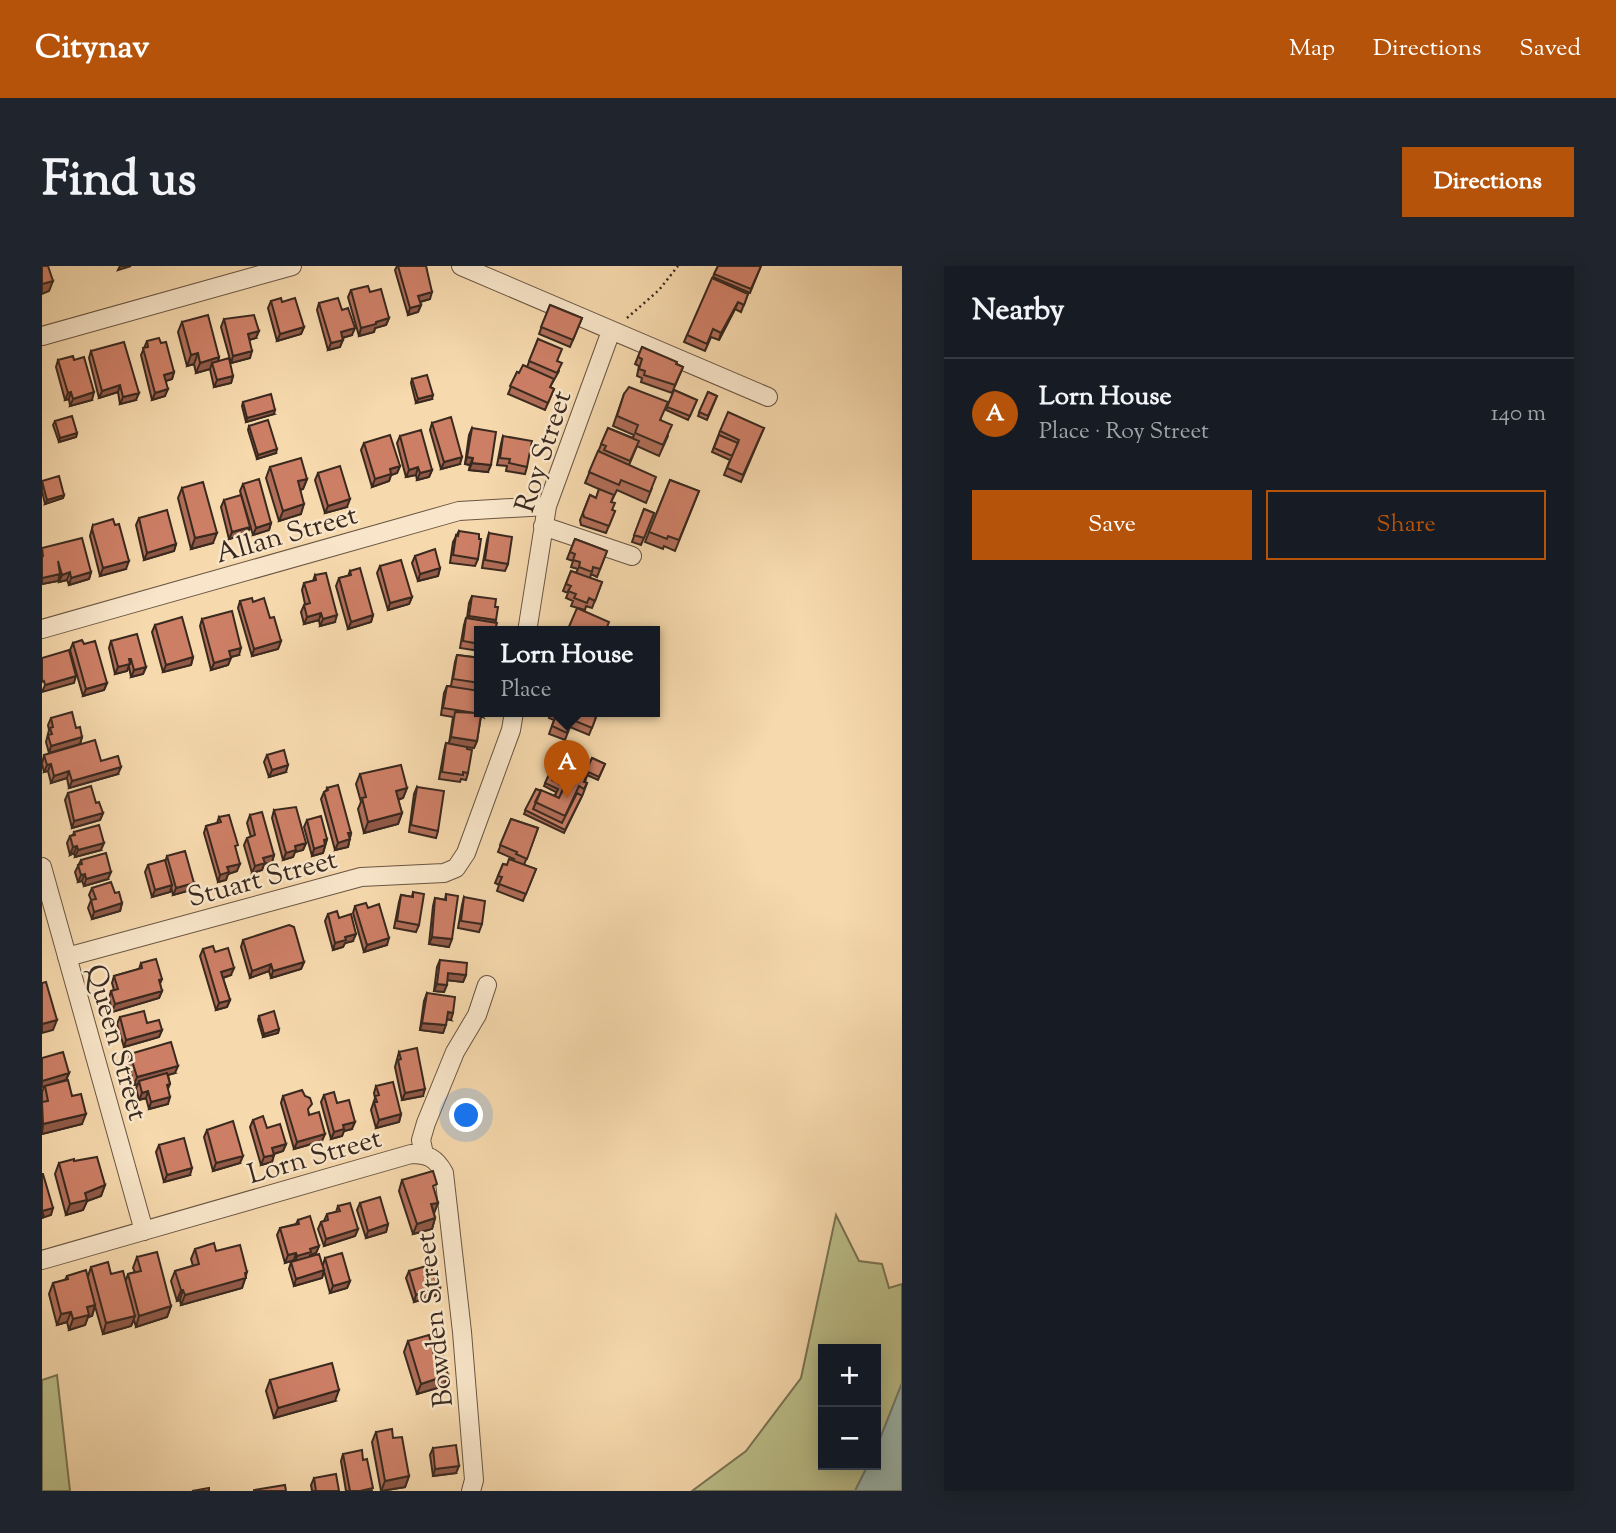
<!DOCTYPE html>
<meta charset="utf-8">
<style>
:root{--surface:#171b24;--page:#20242c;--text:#f1f3f6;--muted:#9ea1a6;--line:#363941;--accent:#b45309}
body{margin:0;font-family:"Sorts Mill Goudy",serif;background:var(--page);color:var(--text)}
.controls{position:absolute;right:21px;bottom:21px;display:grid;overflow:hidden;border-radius:0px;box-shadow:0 4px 18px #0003}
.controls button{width:63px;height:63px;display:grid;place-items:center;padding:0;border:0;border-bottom:2px solid var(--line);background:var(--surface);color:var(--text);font:35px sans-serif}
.you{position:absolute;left:425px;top:850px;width:24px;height:24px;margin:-18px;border:5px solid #fff;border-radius:50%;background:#1a73e8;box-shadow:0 0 0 10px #1a73e833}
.badge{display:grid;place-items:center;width:46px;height:46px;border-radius:50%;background:var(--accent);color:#fff;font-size:23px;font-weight:700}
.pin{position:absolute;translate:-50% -58px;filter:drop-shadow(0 2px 4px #0008)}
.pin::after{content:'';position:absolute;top:37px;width:24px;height:21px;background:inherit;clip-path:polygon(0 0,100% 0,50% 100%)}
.popup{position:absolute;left:432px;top:360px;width:186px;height:91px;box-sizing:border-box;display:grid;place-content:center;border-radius:0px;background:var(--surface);filter:drop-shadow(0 2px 5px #0005);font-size:23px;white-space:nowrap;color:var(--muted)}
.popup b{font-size:26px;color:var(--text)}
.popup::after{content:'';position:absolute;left:50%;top:100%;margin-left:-14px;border:14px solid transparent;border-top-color:var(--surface)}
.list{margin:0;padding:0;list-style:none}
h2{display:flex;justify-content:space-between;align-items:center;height:91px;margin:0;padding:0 28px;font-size:30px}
h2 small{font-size:23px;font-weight:400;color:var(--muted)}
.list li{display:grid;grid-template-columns:46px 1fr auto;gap:21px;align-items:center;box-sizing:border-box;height:112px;padding:0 28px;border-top:2px solid var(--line)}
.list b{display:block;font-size:26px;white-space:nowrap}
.list p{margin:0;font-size:23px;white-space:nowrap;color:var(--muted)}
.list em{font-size:23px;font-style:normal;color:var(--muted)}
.actions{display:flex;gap:14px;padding:21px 28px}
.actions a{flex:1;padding:16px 0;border:2px solid var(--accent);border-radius:0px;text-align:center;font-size:24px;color:var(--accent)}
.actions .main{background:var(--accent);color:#fff}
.map{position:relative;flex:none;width:860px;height:1225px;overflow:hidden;border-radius:0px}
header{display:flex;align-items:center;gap:42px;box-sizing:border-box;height:98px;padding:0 35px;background:var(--accent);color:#fff}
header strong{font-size:33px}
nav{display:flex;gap:38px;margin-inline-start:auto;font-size:24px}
.intro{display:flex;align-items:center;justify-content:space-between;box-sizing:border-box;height:168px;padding:0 42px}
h1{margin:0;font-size:49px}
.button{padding:18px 32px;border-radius:0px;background:var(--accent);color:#fff;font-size:24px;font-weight:700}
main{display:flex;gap:42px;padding:0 42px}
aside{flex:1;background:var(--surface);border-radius:0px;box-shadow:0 4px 18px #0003}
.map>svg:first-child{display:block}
</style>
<header>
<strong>Citynav</strong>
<nav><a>Map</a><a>Directions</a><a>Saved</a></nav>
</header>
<div class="intro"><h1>Find us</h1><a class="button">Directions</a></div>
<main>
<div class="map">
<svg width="860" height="1225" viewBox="0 0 860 1225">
<rect width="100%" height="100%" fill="#f6d9ad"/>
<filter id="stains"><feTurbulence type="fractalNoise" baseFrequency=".00286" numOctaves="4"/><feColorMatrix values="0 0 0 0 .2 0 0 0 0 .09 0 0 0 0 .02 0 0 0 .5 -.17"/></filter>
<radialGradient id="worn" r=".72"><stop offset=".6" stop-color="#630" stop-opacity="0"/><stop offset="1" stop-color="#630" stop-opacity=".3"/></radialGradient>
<path fill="#bbbf8a" stroke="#7a7454" stroke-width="2" d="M794 949 817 995 840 998 847 1022 860 1018V1117L834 1183V1083H781V1199H826L813 1225H650L704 1185 759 1112Z
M15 1109 28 1225H0V1114Z"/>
<path fill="#9db9af" stroke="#757f75" stroke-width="2" d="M860 1117V1225H813L826 1199H834V1183Z"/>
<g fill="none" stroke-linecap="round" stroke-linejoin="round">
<g stroke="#695542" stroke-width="20">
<path id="minor" d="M419 0 726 131
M0 70 250 0
M501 260 590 290
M0 363 417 245 505 240
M485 366 505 240 569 65
M0 601 102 965
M25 691 319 611 402 607 414 602 424 587 469 464 472 446
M382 888 379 874 384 857 413 786 435 749 445 719
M0 994 369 888C386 888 394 892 402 907L420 1066 432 1214 429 1225"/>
</g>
<path stroke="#3a291f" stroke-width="2.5" stroke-dasharray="2 3.5" stroke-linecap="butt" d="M585 52 617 24 636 0"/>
<use href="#minor" stroke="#f9e6ca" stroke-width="18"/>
</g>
<path fill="#b06d58" stroke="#3a291f" stroke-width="2" d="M355 0H384L388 33 378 36 379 39 376 46 366 49 353 4Z
M676 0H719L708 27 671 11Z
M309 24 328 26 347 52 344 59 333 62 332 66 317 70 306 31Z
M706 28 699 46 693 43 677 74 669 71 663 85 642 76 645 69Z
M229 35 240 36 262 61 259 68 235 75 226 42Z
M277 37 300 44 310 69 300 72 298 81 286 84 275 44Z
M508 39 540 52 528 81 497 68Z
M182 53 214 72 207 74 208 92 189 97 179 61Z
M140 56 177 91 176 95 191 110 189 117 172 121 168 103 154 107 152 98 145 100 136 66Z
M496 73 516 96 517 105 508 121 512 123 503 144 466 128 475 106 477 107 485 101Z
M105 75 119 77 132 106 130 113 124 115 123 130 110 134 99 89Z
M600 81 641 101 630 127 599 116 600 112 595 110 597 100 593 98Z
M49 85 94 134 78 138 76 126 57 132 47 92Z
M16 94 50 134 28 140 27 133 23 134 14 101Z
M370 113 390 133 374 137 369 117Z
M632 124 655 134 646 154 624 144Z
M666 126 675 130 665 154 656 150Z
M582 128 619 154 626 170 617 190 595 180 587 199 610 222 604 237 575 224 569 236 570 244 573 245 564 267 539 259 538 254 548 229 554 232 557 223 543 217 566 162 591 172 592 169 571 160Z
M201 136 232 148 204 156 200 140Z
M13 155 35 167 34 171 17 176 11 159Z
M390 157 418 198 399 203 388 164Z
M207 160 234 187 215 193 206 164Z
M430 162 446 206 427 204 428 199 423 198 427 169Z
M722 162 699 216 682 209 688 194 670 186 678 165Z
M358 170 390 204 387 211 375 214 374 209 364 211 355 177Z
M461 170 485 201 483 208 464 205 465 200 455 199 459 178Z
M322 177 358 200 355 207 349 209 347 215 330 221 319 184Z
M228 201 265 213 261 223 258 224 259 248 237 255 224 212Z
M276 207 305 241 283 247 273 214Z
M628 214 657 225 633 285 622 280 621 283 603 276Z
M0 215 22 229 21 232 3 238 0 225Z
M201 218 229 257 227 264 211 269 198 225Z
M140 222 171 277 149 283 136 232Z
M182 234 208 261 205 268 187 273 179 241Z
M602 243 612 247 599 279 590 276Z
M97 252 134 278 132 285 102 294 94 259Z
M51 259 84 303 58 310 48 270Z
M417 265 436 293 433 300 408 297 411 276Z
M447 267 466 298 463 305 440 302 445 274Z
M533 273 565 285 555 311 549 308 548 312 560 316 550 342 544 340 543 344 529 340 531 335 524 332 526 327 521 325 529 305 534 307 536 303 529 301 531 295 525 293Z
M0 282 49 306 47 313 27 319 25 314 17 316 16 313V315L0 318Z
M373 290 398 302 396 310 376 315 370 297Z
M338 300 370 331 367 338 346 344 335 307Z
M308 305 331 349 329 356 306 363 294 320 297 312 306 310Z
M273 309 293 356 278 360 277 354 262 358 259 346 262 339 263 338 260 324 262 317 271 315Z
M430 330 453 341 454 354 453 357 438 366V385L418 382 422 359 424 352H425L427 337Z
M198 335 211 336 228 352 239 375 236 383 210 390 196 342Z
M160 353 197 389 189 391 186 399 169 404 158 360Z
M113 359 151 391 149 399 121 406 110 366Z
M69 375 104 401 101 408 89 411 87 401 85 405 73 408 67 382Z
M31 377 65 417 62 424 41 430 28 384Z
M415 389 438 392V446L441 451 439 450 435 475 432 482 425 481 426 507 424 514 419 513 418 516 397 513 402 485 404 477 407 478 411 451 399 449 402 427 405 420H409L413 396Z
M509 446H542L554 451 547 469 528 461 523 474 507 468 512 454 507 452Z
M9 452 34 462 40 471 38 478 7 487 4 476 7 464 6 459Z
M2 489 59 495 76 508 27 522 25 512 9 517 6 505 2 506 0 498Z
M225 489 244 506 227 511 222 496Z
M550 492 563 498 556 514 545 509 543 516 545 517 541 528 522 567 482 548 494 523 513 530 514 526 502 520 514 494 544 506Z
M318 508 365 522 361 532 356 534 360 547 356 558 322 567 316 543 319 536 314 518Z
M375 521 396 565 394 572 367 566 372 528Z
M285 522 309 567 306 581 293 584 279 533 282 526 284 525Z
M26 527 54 537 61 547 58 554 30 562 23 534Z
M232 544 264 577 261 584 253 586 251 591 241 594 230 552Z
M208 549 232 589 230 596 222 598 220 604 210 607 202 579 205 572 209 571 205 557Z
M177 551 194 584 195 605 186 608 184 614 176 616 162 567 164 560 175 557Z
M469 553 496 562 482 599 494 603 481 635 455 625 457 619 453 617 461 598 465 599 472 593 456 586Z
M265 554 285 573 281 587 270 590 262 561Z
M32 566 59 584 33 591 32 587 28 589 25 577 28 570 31 569Z
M125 590 152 617 149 624 131 629 129 621 128 626 110 631 103 606 106 599 123 596Z
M39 594 66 613 42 620 40 615 36 616 33 606Z
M50 622 73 627 80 637 78 645 50 653 46 642 49 634 47 629Z
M371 626 377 659 374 666 352 662 357 636 359 629 370 631Z
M404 628 407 681 387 678 391 640 393 632 403 634Z
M422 631 440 658 437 666 416 662 420 639Z
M313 640 326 642 345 679 322 686 311 647Z
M286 648 297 652 311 675 303 677 301 681 291 684 283 655Z
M201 674 262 696 259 703 229 712 227 705 208 712 199 681Z
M161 683 173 686 189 709 181 712 188 734 185 741 174 744 158 690Z
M398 694 424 709 421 716 405 714 402 726 392 725 395 701Z
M99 697 120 713 118 718 120 725 117 732 70 746 67 732 69 725 72 724 70 717 72 710 97 703Z
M385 727 409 754 405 753 401 767 378 764 382 735Z
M217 750 237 763 236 767 221 771 216 754Z
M78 751 105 757 120 764 117 771 82 781 75 758Z
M357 786 381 830 360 834 353 801Z
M88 788 133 807 126 809 128 818 126 823V838L107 843 104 832 97 834 94 822 96 818 92 819 86 796Z
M27 807 24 814 40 858 0 868V826L2 821Z
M334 820 359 848 357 856 334 862 329 844 333 832 332 827Z
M282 829 295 837 310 863 302 865 300 870 289 873 279 836Z
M241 830 266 846 280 875 252 883 239 837Z
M211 854 225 862 244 878 241 885 232 888 230 896 219 899 208 861Z
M165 864 198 897 171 905 162 871Z
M117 879 148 909 122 916 114 886Z
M17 897 63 919 59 930 45 935 41 944 24 949 13 908Z
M360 914 392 925 396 937 392 947 393 952 390 963 371 968 357 925Z
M318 937 346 958 344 966 324 972 315 944Z
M296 940 316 963 313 970 282 980 276 963 279 956 282 955 285 948 294 946Z
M256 954 277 980 274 987 268 989V990L281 999 283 992 308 1015 305 1022 288 1027 282 1005 280 1012 252 1020 247 1003 249 996 252 995V994L243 997 235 969 238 962 254 958Z
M153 983 174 985 204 1010 200 1022 139 1039 138 1034 135 1035 129 1015 133 1005 151 1000 149 993Z
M95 991 129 1040 125 1051 94 1061 92 1054 89 1060 61 1068 53 1040 50 1050 46 1051 43 1059 27 1064 25 1056 15 1059 7 1028 11 1017 23 1014 25 1010H46L49 1001 84 1014 86 1008 93 1006 91 1002Z
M367 1005 395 1029 372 1036 364 1012Z
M366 1075 392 1089 402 1120 375 1128 362 1086Z
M228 1114 293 1135 232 1152 224 1125Z
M334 1166 351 1172 367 1210 363 1221 339 1225 330 1176Z
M391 1182 414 1207 391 1210 388 1189Z
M301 1188 321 1194 330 1225H304L299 1195Z
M272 1212 297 1225H270L269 1219Z"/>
<path fill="#905947" stroke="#3a291f" stroke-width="2" d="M78 0H89L76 4Z
M11 15 7 25 0 28V18Z
M390 26 388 33 374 37 376 30Z
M696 36 693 43 677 74 679 67Z
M379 39 376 46 366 49 368 42Z
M347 52 344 59 333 62 332 66 317 70 319 62 334 56Z
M262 61 259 68 235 75 238 68Z
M313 62 310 69 296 73 299 66Z
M217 65 214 72 203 75 206 68Z
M301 74 298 81 286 84 289 77Z
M210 85 208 92 189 97 191 90Z
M156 87 152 98 145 100 149 89Z
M177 91 174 102 170 97 168 103 154 107 158 97Z
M132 106 130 113 120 116 122 109Z
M191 110 189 117 172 121 175 114Z
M78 119 76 126 57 132 60 125Z
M126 123 123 130 110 134 113 127Z
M29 126 27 133 23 134 26 127Z
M52 126 50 134 28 140 31 133Z
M97 127 94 134 78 138 81 131Z
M391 129 390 133 374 137 376 133Z
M233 144 232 148 204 156 205 152Z
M35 167 34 171 17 176 18 172Z
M235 183 234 187 215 193 216 189Z
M420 191 418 198 399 203 402 196Z
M425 191 431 192 428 199 423 198Z
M430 197 449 199 446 206 427 204Z
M358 200 355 207 349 209 347 215 330 221 333 213 348 203Z
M376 201 374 209 364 211 367 204Z
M390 204 387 211 375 214 378 207Z
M265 213 261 223 252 226 256 215Z
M22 229 21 232 3 238 5 234Z
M308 233 305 241 283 247 286 240Z
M262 238 259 248 237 255 241 245Z
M229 257 227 264 211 269 214 262Z
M208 261 205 268 187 273 190 266Z
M175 267 171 277 149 283 153 272Z
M134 278 132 285 102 294 105 287Z
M87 295 84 303 58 310 61 302Z
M398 302 396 310 376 315 378 308Z
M28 306 25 314 17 316 20 309Z
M49 306 47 313 27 319 29 312Z
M18 308 16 315 0 318V312Z
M370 331 367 338 346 344 348 337Z
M279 347 277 354 262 358 265 351Z
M295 349 293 356 278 360 281 353Z
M331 349 329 356 306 363 309 356Z
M427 350 454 354 452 361 425 357Z
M239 375 236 383 210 390 212 383Z
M199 382 197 389 184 392 187 385Z
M151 391 149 399 121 406 124 399Z
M189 392 186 399 169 404 172 397Z
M87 393H89L85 405 73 408 76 401Z
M104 401 101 408 89 411 92 404Z
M34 410 32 417 0 426 3 419Z
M65 417 62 424 41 430 44 423Z
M437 443 438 446H443L441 451 435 450Z
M40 471 38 478 7 487 9 480Z
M409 471 435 475 432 482 406 479Z
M9 498 6 505 2 506 5 499Z
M246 499 244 506 227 511 230 504Z
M79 501 76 508 27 522 30 515Z
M27 505 25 512 9 517 12 510Z
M365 522 361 532 350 535 354 525Z
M61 547 58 554 30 562 32 555Z
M360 547 356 558 322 567 326 556Z
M306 567H309L306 581 293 584 296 577Z
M285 573 281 587 270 590 272 583 282 574Z
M62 577 59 584 33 591 36 584Z
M264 577 261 584 253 586 251 591 241 594 244 587 253 580Z
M35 580 32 587 28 589 31 581Z
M232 589 230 596 222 598 220 604 210 607 213 600 221 592Z
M198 598 195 605 186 608 184 614 176 616 178 609 185 601Z
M69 606 66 613 42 620 44 613Z
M43 608 40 615 36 616 39 609Z
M152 617 149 624 131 629 134 622Z
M130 619 128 626 110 631 113 624Z
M80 637 78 645 50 653 52 646Z
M314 668 311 675 303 677 301 681 291 684 293 677 303 671Z
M390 671 410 673 407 681 387 678Z
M347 672 345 679 322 686 325 679Z
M262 696 259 703 229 712 231 705Z
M229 698 227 705 208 712 210 705Z
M192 702 189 709 177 713 179 706Z
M406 707 424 709 421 716 403 714Z
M395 718 405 719 402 726 392 725Z
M120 725 117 732 70 746 73 738Z
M188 734 185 741 174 744 177 737Z
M406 746 411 747 409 754 403 753Z
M15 754 11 764 0 767V758Z
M380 757 404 759 401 767 378 764Z
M237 763 236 767 221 771 222 768Z
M120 764 117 771 82 781 84 774Z
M136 800 133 807 97 817V815L96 818 92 819 95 811Z
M27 807 24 814 0 821V815Z
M383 823 381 830 360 834 363 827Z
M106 825 104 832 97 834 100 827Z
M128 831 126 838 107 843 109 836Z
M44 848 40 858 0 868 1 858Z
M359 848 357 856 334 862 337 854Z
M313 856 310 863 302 865 300 870 289 873 292 866 301 859Z
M283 868 280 875 252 883 255 876Z
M244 878 241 885 228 889 230 882Z
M232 889 230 896 219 899 222 891Z
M201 890 198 897 171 905 174 897Z
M150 902 148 909 122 916 125 909Z
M63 919 59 930 45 935 41 944 24 949 28 938 43 927Z
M396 937 392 947 389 938Z
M11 942 9 949 0 952V945Z
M393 952 390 963 371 968 375 958Z
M346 958 344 966 324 972 326 965Z
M316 963 313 970 282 980 284 973Z
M277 980 274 987 268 989 267 993 253 997 255 990 268 983Z
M254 987 252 994 243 997 246 989Z
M282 1004 280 1012 252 1020 254 1013Z
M205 1006 200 1022 139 1039 143 1029Z
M308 1015 305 1022 288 1027 291 1020Z
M398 1022 395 1029 372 1036 374 1029Z
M139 1024H141L138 1034 135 1035Z
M53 1039 50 1050 46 1051 43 1059 27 1064 31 1053 45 1041Z
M129 1040 125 1051 94 1061 97 1050Z
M29 1046 25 1056 15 1059 19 1048Z
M93 1050 89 1060 61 1068 64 1057Z
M406 1109 402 1120 375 1128 379 1118Z
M297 1124 293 1135 232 1152 236 1142Z
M417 1200 414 1207 391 1210 393 1203Z
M367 1210 363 1221 339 1225 343 1215Z"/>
<path fill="#cd7f66" stroke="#3a291f" stroke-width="2" d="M0 0H6L11 15 0 18Z
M356 0H384L390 26 376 30 379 39 368 42Z
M676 0H719L709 23 672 8Z
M670 12 706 28 702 39 696 36 679 67 671 63 665 78 645 69Z
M326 20 328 26 339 23 347 52 334 56V58L319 62 309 24Z
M239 32 240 36 253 32 262 61 238 68 229 35Z
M296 32 300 44 306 42 313 62 299 66 301 74 289 77 277 37Z
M508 39 540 52 531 74 499 61Z
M166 49 177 91 158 97 156 87 149 89 140 56Z
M212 49 217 65 206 68 210 85 191 90 182 53Z
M117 72 119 77 124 76 132 106 122 109 126 123 113 127 101 82 106 81 105 75Z
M496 73 520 83 515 95 520 97 515 107 487 95Z
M82 76 97 127 81 131 78 119 60 125 49 85Z
M600 81 635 96 634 98 641 101 633 119 602 109 603 105 597 103 600 93 596 91Z
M31 90 32 94 42 91 52 126 31 133 29 126 26 127 16 94Z
M187 92 191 110 175 114 170 97Z
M481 99 512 113 508 121 512 123 506 137 468 120 475 106 477 107Z
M385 109 391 129 376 133 370 113Z
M587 121 626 136 618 154 630 159 621 179 593 167 596 159 575 150 582 128Z
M632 124 655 134 648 150 625 141Z
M666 126 675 130 666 150 657 146Z
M229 128 233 144 205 152 201 136Z
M686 146 722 162 701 209 685 202 697 174 678 165Z
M30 150 35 167 18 172 13 155Z
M409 151 420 191 402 196 390 157Z
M226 154 235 183 216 189 207 160Z
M430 162 454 166 449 199 430 197 431 192 425 191Z
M566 162 597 175 588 195 562 184 564 180 559 178Z
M379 164 390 204 378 207 376 201 367 204 358 170Z
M348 169 358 200 348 203 349 208 333 213 322 177Z
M677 169 696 177 690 190 672 182Z
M461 170 490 175 485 201 467 197 468 193 458 192Z
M556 185 614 211 608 226 579 214 577 219 547 206Z
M259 192 265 213 256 215 262 238 241 245 228 201Z
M298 200 308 233 286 240 276 207Z
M17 210 22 229 5 234 0 215Z
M217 213 229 257 214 262 201 218Z
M628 214 657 225 637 274 626 270 625 273 607 266Z
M161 216 175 267 153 272 140 222Z
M557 223 572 229 569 236 573 237 570 244 573 245 567 260 542 251 541 247 548 229 554 232Z
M199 229 208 261 190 266 182 234Z
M602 243 612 247 602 272 592 269Z
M125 244 134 278 105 287 97 252Z
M71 253 73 259 77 258 87 295 61 302 50 263 51 259Z
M417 265 437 268V273H439L436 293 411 289 414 269 416 270Z
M447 267 470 271 466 298 443 294Z
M40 272 49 306 29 312 28 306 20 309 16 295 18 308 0 312V290H1L0 282Z
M533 273 565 285 558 303 551 301 550 306 537 301 538 296 531 294 533 288 528 286Z
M393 283 398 302 378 308 373 290Z
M359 294 370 331 348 337 338 300Z
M318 302 331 349 309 356 297 312 309 309 308 305Z
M529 305 560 316 553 335 547 332 545 337 532 332 534 328 526 325 529 320 524 318Z
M284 307 295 349 281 353 279 347 265 351 262 339 268 337 262 317 274 314 273 309Z
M430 330 454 333 453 341H456L454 354 427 350Z
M210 332 211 336 222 332 228 352 232 351 239 375 212 383 198 335Z
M535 342 567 356 563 366H533L526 363Z
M190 345 199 382 187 385 189 392 172 397 160 353Z
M140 351 151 391 124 399 113 359Z
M424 352 455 357 452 366H438V378L421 375Z
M95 368 104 401 92 404 89 393H87L88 398 76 401 69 375Z
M40 374 42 378 53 375 65 417 44 423 31 377Z
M27 384 34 410 3 419 2 415 0 416V392Z
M415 389 438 392V417L411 413Z
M405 420 438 425V443L436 449H439L435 475 409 471 413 446 433 447 401 442Z
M30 446 34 462 38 461 40 471 9 480 6 469 10 468 8 462 11 461 9 452Z
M513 446H542L554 451 550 462 531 454 525 467 510 460 515 447Z
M53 474 59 495 76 490 79 501 30 515 27 505 12 510 9 498 5 499 2 489Z
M404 477 425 481V483L430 484 426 507 421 506V509L400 506Z
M242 484 246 499 230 504 225 489Z
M550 492 563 498 557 511 544 505Z
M514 494 518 496 510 514 522 520 517 532 513 530 516 523 503 517Z
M519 494 546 507 542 516 545 517 542 523 537 520 523 550 493 536 499 524 517 532 526 514 513 507Z
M359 499 365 522 354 525 360 547 326 556 320 532 324 531 318 508Z
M296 519 309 567H306L308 573 296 577 282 526 286 524 285 522Z
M49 520 54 537 57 536 61 547 32 555 26 527Z
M375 521 402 525 396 565 369 559Z
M494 523 499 525 491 543 520 557 535 527 540 530 523 564 483 544Z
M254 541 264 577 253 580 254 584 244 587 232 544Z
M220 546 232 589 221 592 223 597 213 600 205 572 213 569 208 549Z
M187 549 196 579 193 580 198 598 185 601 187 606 178 609 164 560 179 556 177 551Z
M279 550 285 573 282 574 283 579 272 583 265 554Z
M469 553 496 562 485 593 474 588 475 586 458 579Z
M57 559 62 577 36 584 35 580 31 581 28 570 33 569 32 566Z
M143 585 152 617 134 622 125 590Z
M64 587 69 606 44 613 43 608 39 609 36 599 40 598 39 594Z
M467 593 494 603 484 628 457 618 460 611 456 610 461 598 465 599Z
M123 594 130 619 113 624 106 599Z
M69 616 73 627 77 626 80 637 52 646 49 634 54 633 50 622Z
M371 626 382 628 377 659 355 655 359 629 371 631Z
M404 628 416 630 410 673 390 671 393 632 404 634Z
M422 631 443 635 440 658 419 655Z
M324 637 326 642 337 638 347 672 325 679 313 640Z
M295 645 297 652 309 648 314 668 303 671 304 674 293 677 286 648Z
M247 659 252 661 262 696 231 705 229 698 210 705 201 674Z
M171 680 173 686 186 682 192 702 179 706 188 734 177 737 161 683Z
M114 693 120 713 117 714 120 725 73 738 69 725 76 723 72 710 100 702 99 697Z
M398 694 425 697 424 709 406 707 405 719 395 718Z
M4 716 15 754 0 758V717Z
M385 727 413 731 411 747 406 746 404 759 380 757Z
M102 745 105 757 117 754 120 764 84 774 78 751Z
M232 745 237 763 222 768 217 750Z
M129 776 136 800 95 811 88 788Z
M375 782 383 823 363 827 356 794 359 793 357 786Z
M21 786 27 807 0 815V792Z
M125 807 128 818 125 819 128 831 109 836 106 825 100 827 97 815Z
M26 814 30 830 39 828 44 848 1 858 0 836 6 835 3 820Z
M351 816 359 848 337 854 332 836H335L333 830 337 829 334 820Z
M260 824 263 830 268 832 270 838 266 843 267 849 277 846 283 868 255 876 241 830Z
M292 826 295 837 307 834 313 856 301 859 302 863 292 866 282 829Z
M221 850 225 862 238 858 244 878 230 882 232 889 222 891 211 854Z
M191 855 201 890 174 897 165 864Z
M142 872 150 902 125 909 117 879Z
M55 891 63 919 43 927 45 934 28 938 17 897 32 893V895Z
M391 905 395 918 391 920 396 937 389 938 393 952 375 958 360 914Z
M0 908H1L11 942 0 945 2 951 0 952Z
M338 931 346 958 326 965 318 937Z
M308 937 316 963 284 973 279 956 286 954 285 948 298 945 296 940Z
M268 950 277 980 268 983 269 986 255 990 254 987 246 989 238 962 257 958 256 954Z
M172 977 174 985 198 979 205 1006 203 1007 204 1012 143 1029 141 1024H139L133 1005 157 998 153 983Z
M115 986 129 1040 97 1050 86 1008 99 1005 95 991Z
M300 987 308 1015 291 1020 283 992Z
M277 988 282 1004 254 1013 249 996Z
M66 996 69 1008 81 1005 93 1050 64 1057 49 1001Z
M388 999 393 1013 395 1012 398 1022 374 1029 367 1005Z
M44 1004 53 1039 45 1041 47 1049 31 1053 29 1046 19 1048 11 1017 26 1013 25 1010Z
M387 1069 392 1089 400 1087 406 1109 379 1118 366 1075Z
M290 1097 297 1124 236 1142 228 1114Z
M350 1163 351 1172 360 1171 367 1210 343 1215 334 1166Z
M414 1179 417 1200 393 1203 391 1182Z
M320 1184 321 1194 325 1193 331 1222 318 1225H308L301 1188Z
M294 1208 297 1225H274L272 1212Z
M243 1219 244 1225H212V1224Z
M167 1222V1225H150Z"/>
<g text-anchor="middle" stroke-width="5" stroke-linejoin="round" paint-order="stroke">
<g font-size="28" fill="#3a291f" stroke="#f9e6ca">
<text transform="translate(500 185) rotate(-72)" y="10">Roy Street</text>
<text transform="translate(244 267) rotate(-16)" y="10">Allan Street</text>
<text transform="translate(220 611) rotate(-15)" y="10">Stuart Street</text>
<text transform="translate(76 776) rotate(74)" y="10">Queen Street</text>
<text transform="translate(272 889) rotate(-16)" y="10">Lorn Street</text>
<text transform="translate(391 1054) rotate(-96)" y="10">Bowden Street</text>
</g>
</g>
<rect width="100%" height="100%" filter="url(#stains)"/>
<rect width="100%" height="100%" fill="url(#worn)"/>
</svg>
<div class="controls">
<button>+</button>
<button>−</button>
</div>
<div class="you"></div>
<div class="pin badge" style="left:525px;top:532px">A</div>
<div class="popup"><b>Lorn House</b>Place</div>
</div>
<aside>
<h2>Nearby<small></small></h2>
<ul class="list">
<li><span class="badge">A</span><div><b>Lorn House</b><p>Place · Roy Street</p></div><em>140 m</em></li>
</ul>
<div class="actions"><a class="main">Save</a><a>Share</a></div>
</aside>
</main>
